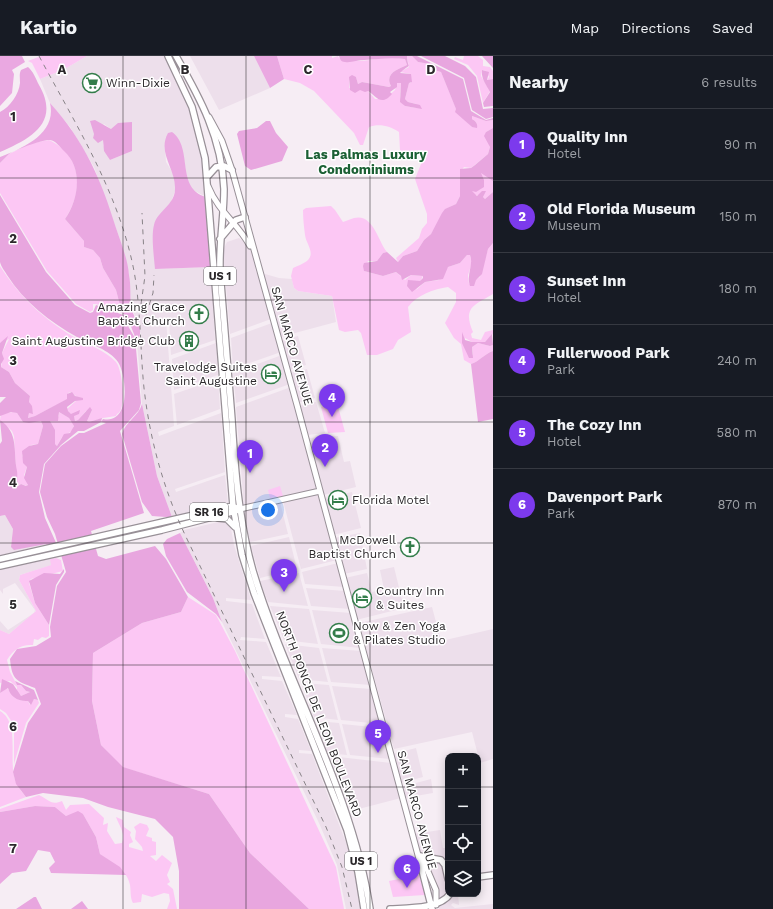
<!DOCTYPE html>
<meta charset="utf-8">
<style>
:root{--surface:#171b24;--page:#20242c;--text:#f1f3f6;--muted:#9ea1a6;--line:#363941;--accent:#7c3aed}
body{margin:0;font-family:"Work Sans",sans-serif;background:var(--page);color:var(--text)}
.controls{position:absolute;right:12px;bottom:12px;display:grid;overflow:hidden;border-radius:8px;box-shadow:0 2px 10px #0003}
.controls button{width:36px;height:36px;display:grid;place-items:center;padding:0;border:0;border-bottom:1px solid var(--line);background:var(--surface);color:var(--text);font:20px sans-serif}
.you{position:absolute;left:268px;top:454px;width:14px;height:14px;margin:-10px;border:3px solid #fff;border-radius:50%;background:#1a73e8;box-shadow:0 0 0 6px #1a73e833}
.badge{display:grid;place-items:center;width:26px;height:26px;border-radius:50%;background:var(--accent);color:#fff;font-size:13px;font-weight:700}
.pin{position:absolute;translate:-50% -33px;filter:drop-shadow(0 1px 2px #0008)}
.pin::after{content:'';position:absolute;top:21px;width:14px;height:12px;background:inherit;clip-path:polygon(0 0,100% 0,50% 100%)}
.list{margin:0;padding:0;list-style:none}
h2{display:flex;justify-content:space-between;align-items:center;height:52px;margin:0;padding:0 16px;font-size:17px}
h2 small{font-size:13px;font-weight:400;color:var(--muted)}
.list li{display:grid;grid-template-columns:26px 1fr auto;gap:12px;align-items:center;box-sizing:border-box;height:72px;padding:0 16px;border-top:1px solid var(--line)}
.list b{display:block;font-size:15px;white-space:nowrap}
.list p{margin:0;font-size:13px;white-space:nowrap;color:var(--muted)}
.list em{font-size:13px;font-style:normal;color:var(--muted)}
.icon{flex:none;width:22px;height:22px;fill:none;stroke:currentColor;stroke-width:2;stroke-linecap:round;stroke-linejoin:round}
.map{position:relative;flex:none;width:493px;height:853px;overflow:hidden}
header{display:flex;align-items:center;gap:24px;box-sizing:border-box;height:56px;padding:0 20px;background:var(--surface);border-bottom:1px solid var(--line)}
header strong{font-size:19px}
nav{display:flex;gap:22px;margin-inline-start:auto;font-size:14px}
main{display:flex}
aside{flex:1;background:var(--surface)}
.map>svg:first-child{display:block}
</style>
<header>
<strong>Kartio</strong>
<nav><a>Map</a><a>Directions</a><a>Saved</a></nav>
</header>
<main>
<div class="map">
<svg width="493" height="853" viewBox="0 0 493 853">
<rect width="100%" height="100%" fill="#f6edf4"/>
<path fill="#eddfeb" fill-rule="evenodd" d="M87 0H164L184 37 196 72 201 96 206 141 193 134 188 127 184 104 165 91 166 106 176 122 175 135 171 146 162 156 155 213 211 211 215 284 171 299 169 263H166L174 370 158 376 159 380 221 357 225 416 175 433 176 436 225 419 228 448 172 461 157 420 142 348 137 286 141 279 138 265 131 252 129 218 119 181 94 111 70 71 50 47 40 23 63 14ZM132 67V95L110 104 103 89V84L93 82 94 78 104 68 111 73Z
M190 0H254L270 32 219 54Z
M239 182 247 188 253 197 256 216 259 218 271 263 230 278 223 194 227 186Z
M265 218 279 222 292 223 294 232 298 235 332 240 336 266 280 281 263 221Z
M272 267 281 296 233 313 231 282Z
M298 280 306 309 289 314 281 285Z
M216 287 218 319 174 334 172 303Z
M282 299 290 328 236 347 233 317Z
M307 313 315 342 298 347 290 317Z
M218 323 220 353 177 369 174 338Z
M291 331 318 433 244 450 236 351Z
M316 346 325 377 307 379 299 350Z
M338 380 344 406 350 405 356 431 323 439 308 382Z
M352 436 361 472 333 479 324 442Z
M319 437 337 504 301 513 283 445Z
M280 446 288 478 250 486 244 454Z
M5 459 13 473 11 490 46 488 47 491 0 501V460Z
M227 464 230 467 234 489 251 544 226 542V545L252 548 265 583 241 581 240 584 266 586 281 621 262 620V623L282 625 297 659 285 658V661L298 663 311 695 299 694V697L312 698 353 805 362 853H346L337 809 319 767 222 566 213 542 180 477 184 474Z
M360 477 367 513 344 518 334 482Z
M289 481 297 513 260 522 251 490Z
M48 495 49 498 0 508V505Z
M50 501 52 509 20 519 19 524 36 555 34 556 35 554 15 527 3 533V538L0 534V512Z
M338 507 344 531 305 528 302 516Z
M394 511 404 552 356 564 345 522 367 517 372 536 384 533 380 514Z
M299 517 308 550 268 546 260 525Z
M306 532 345 535 350 553 311 550Z
M270 550 309 553 318 588 284 584Z
M432 551 441 585 493 573V703L480 707 472 676 394 693 359 567Z
M312 554 351 557 360 592 321 588Z
M34 557 9 578 0 574V565L8 574Z
M285 588 319 592 328 626 299 623Z
M322 592 361 595 371 629 331 626Z
M301 627 329 629 338 664 314 661Z
M332 630 371 633 381 668 341 664Z
M316 665 339 667 347 699 328 697Z
M342 668 382 672 390 703 350 699Z
M416 692 423 721 400 727 392 698Z
M330 700 391 707 401 742 351 755Z
M431 723 433 737 404 742 401 731Z
M440 774 443 792H448V813L446 808 419 796 414 778Z
M430 804 441 805 448 823V838L439 845 437 831 426 807Z
M452 838H458L459 849 453 847 451 849 455 852 493 848V853H439V850L449 844Z"/>
<path fill="#fcc7f4" d="M41 0H87L63 14 40 23 32 7 28 5Z
M277 0H332V2L338 0 339 2C354 8 371 4 386 1 390 1 400 3 405 3L407 9C399 13 384 17 391 30L389 31 362 26 358 28 356 21 349 24V32L368 35 375 43H385L395 34 397 27H401L400 42 405 50 417 52 416 48 408 46 405 43 409 27H411V18L400 16 409 11 407 0H412L418 6 430 8 434 14 441 16 458 57 472 71 477 70 476 66 472 63V60L486 65 493 64V72L486 76 490 91 488 98 471 112 464 111 460 116V140L456 148 446 153 431 178 424 184 417 195 403 200 398 206 396 202 419 182 422 173 427 167V158L415 123 425 98 423 94 405 96 400 94 399 76C390 70 379 67 369 71L363 89H360L354 77 314 35 300 27 284 23Z
M464 0H478L483 4V10L490 11 493 15V23L487 24 489 21 486 15 482 14 481 20 490 35 483 47 477 20 468 9 454 3 455 1 463 4Z
M49 84C82 99 84 135 65 163L84 185V191L93 194 100 202 103 212 116 234 122 257 96 248H93V254L90 256 76 248 47 215 0 137V107L9 98 32 87Z
M481 117H483L493 125V136L485 143 483 141 485 135 479 140 472 138V135L481 133Z
M331 150 335 154 343 166C347 165 350 163 354 162 373 157 378 185 387 196L383 197 377 205H368L364 215 383 220 396 216 405 224 411 219 423 220 416 234 425 226 439 224 448 211 460 207 467 199H470L472 207 468 219 469 228 480 221 488 193 493 187V238C475 249 462 251 473 276L471 278 472 282 481 284 485 276 493 274V278L485 286H472L465 282C464 291 464 296 473 299L472 291 478 287 490 290 493 289V295C484 298 480 305 471 308L464 304 461 288 454 282 445 267 456 246V237L448 231C434 233 417 239 408 251L411 276 398 284 393 293 377 299H367L361 277 358 274 345 276 339 274 332 240 298 235 294 232 291 220 293 212C297 210 303 208 307 205 316 197 306 188 305 179 304 171 303 163 303 154L306 152Z
M0 210C20 241 42 262 74 281 88 289 105 294 116 306 122 313 125 344 121 353 120 357 117 357 116 360L103 362 89 366 87 365 92 354 86 355 78 364 75 365 74 360 69 357 67 353 77 344V341L71 336 68 337V343L35 360 28 362 29 357H33L29 346 30 340 15 327 9 316 1 311 3 301 2 297 9 283 0 287Z
M337 347 345 376 328 377 321 351Z
M13 356 17 357 23 366 41 365 43 370 38 388 31 389 22 399 27 411 24 419 28 428 27 430 21 428 17 430 14 380 12 375 0 364 1 358Z
M59 356 69 362 74 369 72 375 62 381 57 390 55 388V380L50 365H54L59 360Z
M280 430 283 440 270 442 268 434Z
M56 502 61 504 63 515 31 523 29 527 35 547 49 569V580L46 582 42 581 38 584 34 583 33 589C21 588 13 594 7 604L10 616 17 629H21L26 635 30 636 21 640 17 637V631L10 625 0 627V574L9 578 36 555 19 524 20 519 51 509 50 503Z
M188 541 216 559 235 595 336 811 344 853H309L250 797 209 738 122 711 101 689 92 645 93 597 142 567 181 556Z
M7 632C12 639 18 646 28 645L30 649 34 643 38 644 39 647 26 667 14 708V669L6 657 0 653V637Z
M0 655C22 668 6 708 17 728 19 733 23 737 26 741L0 751Z
M39 739C48 743 51 750 62 745L66 754 70 749 89 748 104 762 103 769 108 767 107 775 115 788 122 787C126 777 119 770 116 761L123 764 124 771 131 776 130 779 133 786 129 788V791L143 795 142 791 135 783 136 775 134 771 140 767 147 769 149 773 146 780 152 782V785L156 786V799L150 800 156 805 162 799 172 807 167 819 170 826 167 828 173 833 177 853H167L170 845 169 838 164 837 152 841 142 838 141 846 133 847C130 842 131 835 130 829 127 813 112 807 100 798L96 781 83 758 66 760 55 751 35 750 0 756V753Z
M419 819 425 839 393 841 389 825Z"/>
<path fill="#eaa8e1" d="M0 0H22L25 6 12 14 14 18 12 37 0 50Z
M254 0H277L284 23 270 32Z
M50 47C85 86 101 123 116 172 121 187 128 204 129 219 131 229 130 240 131 250 133 264 146 270 137 286L127 260 122 257 116 234 103 212 100 202 93 194 84 191V185L65 163C79 143 83 112 64 95 60 91 56 85 50 84 43 83 15 94 9 98 6 101 3 104 0 107V101C23 92 57 78 50 47Z
M172 76C194 92 175 132 206 141L211 211 155 213C154 201 151 180 154 169 157 155 175 149 175 133 176 113 157 97 168 77Z
M493 295V363L478 366 471 308C480 305 484 298 493 295Z
M142 348 157 420 172 461 167 463 166 461 152 460 142 446 122 378C125 366 139 360 142 348Z
M180 477 213 542 222 566 216 558 187 536 166 500 163 488 167 483Z
M35 750 55 751 66 760 78 755 83 758 96 781 100 798 120 811 126 819 51 817 49 812 55 806 50 796 38 794 26 815 12 817 0 828V756Z"/>
<path fill="#e8a6df" fill-rule="evenodd" d="M339 0H407C408 16 413 5 400 17L411 18 412 26 409 27 405 43 408 46 420 49 422 53 405 50 400 46 401 27H397V31L390 36 392 38C381 51 376 40 368 35L365 36 360 34 355 37 350 34 349 21 352 19 356 21 358 28 362 26 389 31 391 30C384 17 399 13 407 9L405 3C391 1 378 3 364 4 358 4 351 7 345 6 341 6 340 3 339 0Z
M412 0H417L463 23 471 55 486 64 493 62V64L486 65 472 60V63C475 65 478 67 477 72L472 71 455 56 456 53 441 16 434 14 430 8 418 6Z
M421 0H445L465 10 476 21 483 53 493 52V61L486 63 472 54 464 22Z
M482 0H493V12Z
M28 11C33 15 36 23 39 29 61 67 30 83 0 96V56C10 51 19 38 20 27 20 22 19 18 21 14Z
M482 14 489 16 487 24 493 23V50L484 51 483 47 490 36C486 28 481 23 482 14Z
M95 64 111 73 118 67 132 66V95L110 104 104 95 103 84 98 87 93 82 94 78 90 65Z
M266 65H270L276 77 288 91 282 105 251 114 245 110 237 78 239 75 257 72Z
M493 72V125L481 117 484 124V131L476 136 472 135 477 140 482 135H486L483 141 485 143 493 136V187L488 193 482 218 476 224 474 230H470C466 218 474 209 470 199H467L460 207 448 211 443 223 425 226 412 236 407 230 408 224 420 225 423 222V220L411 219 402 224 401 220 396 216 383 220 364 215 363 210 364 207 377 205 383 197 387 196 398 206 403 200 417 195 424 184 431 178 442 157 445 153 456 148 460 140V113L471 112 475 109 488 98 490 91 484 80 486 76Z
M0 139 46 216 75 249 90 257 93 256 96 249 126 260 128 270 135 282 141 347 139 354 120 375 144 457 91 475 98 500 106 503 155 490 166 503 188 541 181 556 142 567 93 597 92 645 101 689 123 711 209 738 250 797 309 853H179V815L173 781 155 763 108 751 83 742 43 737 26 741 16 728 13 716 28 667 41 648 35 632C16 625 12 624 10 603L17 593 36 590 51 581 50 571 57 530 66 516 55 478 47 461 40 436 45 408 61 390 79 377H84L106 367 101 366 103 363C131 369 127 320 118 306 110 294 90 288 77 281 50 266 24 246 7 219 5 215 1 211 0 206 0 185 0 161 0 139Z
M462 276 465 284 472 286H485L492 278 493 289 490 290 478 287 472 291 473 302H469L462 287Z
M8 280 2 297 4 303 1 308V311L9 316 15 327 30 340 29 346 32 350 33 358 29 357 28 362 35 360 67 343V338L72 336 75 340 83 342V344L75 345 67 351 68 355 71 358 80 354 79 358 74 360 75 365 78 364 90 351 92 354 87 365 89 366 102 362 101 366 84 375H78L61 389 44 408 39 436 45 462 57 489 47 491 46 488 14 494 11 491 13 473 5 459 0 460V388L2 385 0 364C19 377 13 394 17 415 18 420 16 425 18 430L21 428 26 430 28 429 24 422 27 411 23 407 22 395 29 390 38 388 43 370 41 365 29 367 23 366 17 357 11 356 0 360V347L6 341H0V287ZM59 356 69 362 74 370 70 377 64 378 57 390 55 388V374L50 365H58Z
M64 513V516L56 529 49 569 35 547 29 525 44 517 60 518Z
M2 623 13 628 21 640 30 636 26 635 21 629H17L15 625 34 634 38 644 34 643 31 649 28 645C18 646 10 640 8 632L0 637Z
M34 841H36L42 853H16Z
M82 845 88 853H71Z"/>
<g fill="none" stroke-linecap="round" stroke-linejoin="round">
<g stroke="#989097" stroke-width="7">
<path id="secondary" d="M209 61 222 85 232 114 297 349 422 814
M208 130C219 157 237 166 250 190
M240 453 320 435
M423 804 436 834V849"/>
</g>
<g stroke="#989097" stroke-width="8">
<path id="primary" d="M420 800 430 802
M478 821 493 819
M390 853C407 852 440 853 450 838
M432 853 422 814 424 807 430 802 441 804 445 809 448 823"/>
</g>
<g stroke="#989097" stroke-width="8">
<path id="trunk" d="M168 0 192 51 205 102 233 450 242 499 254 537 347 774 358 816 364 853
M176 0C200 42 222 82 224 133 224 160 219 187 220 215 224 264 228 314 232 364 235 414 239 466 253 515 287 629 352 734 370 853
M207 121 216 111 224 110 232 114
M220 183 236 164 245 161
M218 462 227 463 235 471
M0 503 233 450 236 452
M0 510 162 474 236 455"/>
</g>
<use href="#secondary" stroke="#fff" stroke-width="5"/>
<use href="#primary" stroke="#fff" stroke-width="5.5"/>
<use href="#trunk" stroke="#fff" stroke-width="5.5"/>
<path stroke="#898388" stroke-width="1" stroke-dasharray="5 5" stroke-linecap="butt" d="M39 0C76 69 119 137 134 215 141 254 140 293 144 332 150 385 164 435 187 483L326 771 342 811 352 853
M141 248 145 220 142 157
M143 268 153 237 154 219"/>
</g>
<path fill="none" stroke="#2b282b" stroke-width="1" stroke-opacity="0.55" d="M123 0V853M246 0V853M370 0V853M0 122H493M0 244H493M0 366H493M0 487H493M0 609H493M0 731H448M478 731H493"/>
<defs>
<g id="supermarket-ring" transform="scale(1)"><circle r="9.5" fill="#fff" stroke="#337d4a" stroke-width="1.5"/><path d="M-6-5.5h2.5l.6 2H6L4.5 2H-2.5L-4.4-4H-6ZM-1.5 3.2a1.3 1.3 0 1 0 .1 0ZM3 3.2a1.3 1.3 0 1 0 .1 0Z" fill="#337d4a"/></g>
<g id="church-ring" transform="scale(1)"><circle r="9.5" fill="#fff" stroke="#337d4a" stroke-width="1.5"/><path d="M-1.2-6h2.4v3.5h3.3v2.4h-3.3V6h-2.4V-.1h-3.3v-2.4h3.3Z" fill="#337d4a"/></g>
<g id="building-ring" transform="scale(1)"><circle r="9.5" fill="#fff" stroke="#337d4a" stroke-width="1.5"/><path d="M-4-6H4V6H1V3H-1V6H-4ZM-2.5-4.3h1.7v1.8h-1.7ZM.8-4.3h1.7v1.8H.8ZM-2.5-1h1.7V.8h-1.7ZM.8-1h1.7V.8H.8Z" fill="#337d4a"/></g>
<g id="hotel-ring" transform="scale(1)"><circle r="9.5" fill="#fff" stroke="#337d4a" stroke-width="1.5"/><path d="M-6-4.5h1.5V1H6V5H4.5V3h-9V5H-6ZM-4 0a1.8 1.8 0 1 1 3.6 0ZM.5 0V-2.5h3Q6-2.5 6 0Z" fill="#337d4a"/></g>
<g id="stadium-ring" transform="scale(1)"><circle r="9.5" fill="#fff" stroke="#337d4a" stroke-width="1.5"/><path d="M0-5a6.5 5 0 1 0 0 10a6.5 5 0 1 0 0-10ZM-3.5-1.8h7v3.6h-7Z" fill="#337d4a"/></g>
</defs>
<g fill-rule="evenodd">
<use href="#supermarket-ring" x="92" y="27"/>
<use href="#church-ring" x="199" y="258"/>
<use href="#building-ring" x="189" y="285"/>
<use href="#hotel-ring" x="271" y="318"/>
<use href="#hotel-ring" x="338" y="444"/>
<use href="#church-ring" x="410" y="491"/>
<use href="#hotel-ring" x="362" y="542"/>
<use href="#stadium-ring" x="339" y="577"/>
</g>
<g text-anchor="middle" stroke-width="3" stroke-linejoin="round" paint-order="stroke">
<g fill="#fff" stroke="#6b686b" stroke-width="1">
<rect x="204" y="211" width="32" height="18" rx="3"/>
<rect x="190" y="447" width="38" height="18" rx="3"/>
<rect x="345" y="796" width="32" height="18" rx="3"/>
</g>
<g font-size="11" font-weight="bold" fill="#2b282b">
<text x="220" y="224">US 1</text>
<text x="209" y="460">SR 16</text>
<text x="361" y="809">US 1</text>
</g>
<g font-size="12" fill="#2b282b" stroke="#fff" text-anchor="start">
<text x="106" y="31">Winn-Dixie</text>
<text x="185" y="255" text-anchor="end">Amazing Grace<tspan x="185" dy="14">Baptist Church</tspan></text>
<text x="175" y="289" text-anchor="end">Saint Augustine Bridge Club</text>
<text x="257" y="315" text-anchor="end">Travelodge Suites<tspan x="257" dy="14">Saint Augustine</tspan></text>
<text x="352" y="448">Florida Motel</text>
<text x="396" y="488" text-anchor="end">McDowell<tspan x="396" dy="14">Baptist Church</tspan></text>
<text x="376" y="539">Country Inn<tspan x="376" dy="14">&amp; Suites</tspan></text>
<text x="353" y="574">Now &amp; Zen Yoga<tspan x="353" dy="14">&amp; Pilates Studio</tspan></text>
</g>
<g font-size="12" fill="#2b282b" stroke="#fff">
<text transform="translate(292 290) rotate(74)" y="4">SAN MARCO AVENUE</text>
<text transform="translate(319 658) rotate(69)" y="4">NORTH PONCE DE LEON BOULEVARD</text>
<text transform="translate(417 754) rotate(75)" y="4">SAN MARCO AVENUE</text>
</g>
<g font-size="13" font-weight="bold" fill="#1b6034" stroke="#fff">
<text x="366" y="103">Las Palmas Luxury<tspan x="366" dy="15">Condominiums</tspan></text>
</g>
</g>
<g font-size="13" text-anchor="middle" font-weight="bold" fill="#2b282b" stroke="#fff" stroke-width="3" stroke-linejoin="round" paint-order="stroke">
<text x="62" y="18">A</text>
<text x="185" y="18">B</text>
<text x="308" y="18">C</text>
<text x="431" y="18">D</text>
<text x="13" y="65">1</text>
<text x="13" y="187">2</text>
<text x="13" y="309">3</text>
<text x="13" y="431">4</text>
<text x="13" y="553">5</text>
<text x="13" y="675">6</text>
<text x="13" y="797">7</text>
</g>
</svg>
<div class="controls">
<button>+</button>
<button>−</button>
<button><svg class="icon" aria-label="locate" viewBox="0 0 24 24"><circle cx="12" cy="12" r="6"/><path d="M12 2v4M12 18v4M2 12h4M18 12h4"/></svg></button>
<button><svg class="icon" aria-label="layers" viewBox="0 0 24 24"><path d="M12 4l9 5-9 5-9-5zM3 14l9 5 9-5"/></svg></button>
</div>
<div class="you"></div>
<div class="pin badge" style="left:250px;top:417px">1</div>
<div class="pin badge" style="left:325px;top:411px">2</div>
<div class="pin badge" style="left:284px;top:536px">3</div>
<div class="pin badge" style="left:332px;top:361px">4</div>
<div class="pin badge" style="left:378px;top:697px">5</div>
<div class="pin badge" style="left:407px;top:832px">6</div>
</div>
<aside>
<h2>Nearby<small>6 results</small></h2>
<ul class="list">
<li><span class="badge">1</span><div><b>Quality Inn</b><p>Hotel</p></div><em>90 m</em></li>
<li><span class="badge">2</span><div><b>Old Florida Museum</b><p>Museum</p></div><em>150 m</em></li>
<li><span class="badge">3</span><div><b>Sunset Inn</b><p>Hotel</p></div><em>180 m</em></li>
<li><span class="badge">4</span><div><b>Fullerwood Park</b><p>Park</p></div><em>240 m</em></li>
<li><span class="badge">5</span><div><b>The Cozy Inn</b><p>Hotel</p></div><em>580 m</em></li>
<li><span class="badge">6</span><div><b>Davenport Park</b><p>Park</p></div><em>870 m</em></li>
</ul>
</aside>
</main>
